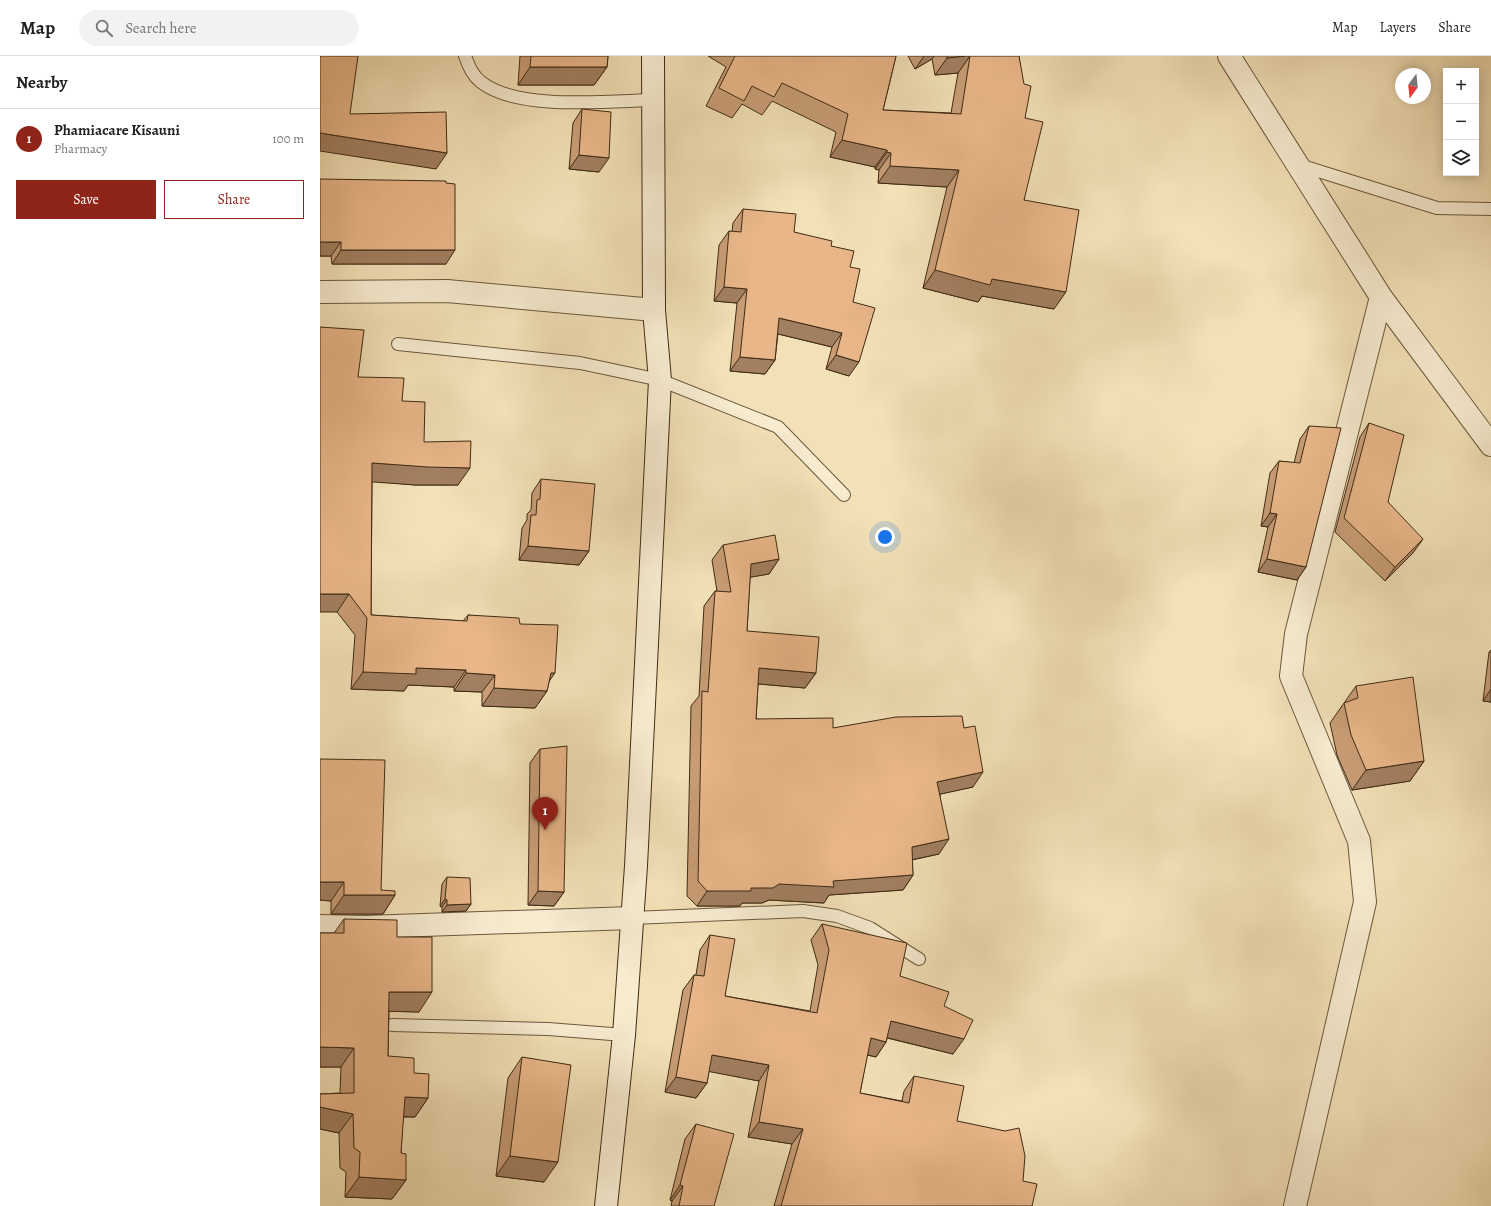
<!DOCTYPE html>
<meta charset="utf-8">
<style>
:root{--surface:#fff;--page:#f2f2f2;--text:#222;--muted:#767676;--line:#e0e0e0;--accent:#8f2418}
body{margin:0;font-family:Alegreya,serif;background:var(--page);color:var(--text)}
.controls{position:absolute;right:12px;top:12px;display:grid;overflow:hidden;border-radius:0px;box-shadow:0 2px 10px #0003}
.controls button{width:36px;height:36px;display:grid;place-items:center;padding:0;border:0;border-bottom:1px solid var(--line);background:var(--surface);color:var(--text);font:20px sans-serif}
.compass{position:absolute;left:1075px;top:12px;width:36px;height:36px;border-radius:50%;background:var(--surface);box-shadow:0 2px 10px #0003;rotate:195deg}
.you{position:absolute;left:565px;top:481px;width:14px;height:14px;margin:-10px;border:3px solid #fff;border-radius:50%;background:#1a73e8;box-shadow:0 0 0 6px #1a73e833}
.badge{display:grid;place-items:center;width:26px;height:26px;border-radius:50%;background:var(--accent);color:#fff;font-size:13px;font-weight:700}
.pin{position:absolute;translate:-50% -33px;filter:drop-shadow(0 1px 2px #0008)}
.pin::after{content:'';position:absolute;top:21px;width:14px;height:12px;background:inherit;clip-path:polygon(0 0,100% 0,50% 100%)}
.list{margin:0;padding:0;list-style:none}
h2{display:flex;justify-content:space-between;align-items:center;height:52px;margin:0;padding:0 16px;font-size:17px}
h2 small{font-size:13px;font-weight:400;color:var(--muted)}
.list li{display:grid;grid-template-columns:26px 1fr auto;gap:12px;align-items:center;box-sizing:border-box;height:60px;padding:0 16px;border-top:1px solid var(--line)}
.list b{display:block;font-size:15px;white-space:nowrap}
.list p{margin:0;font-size:13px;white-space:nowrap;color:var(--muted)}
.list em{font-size:13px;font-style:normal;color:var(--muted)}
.actions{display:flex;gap:8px;padding:12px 16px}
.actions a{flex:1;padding:9px 0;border:1px solid var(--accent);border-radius:0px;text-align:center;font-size:14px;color:var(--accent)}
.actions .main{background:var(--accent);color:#fff}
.icon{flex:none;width:22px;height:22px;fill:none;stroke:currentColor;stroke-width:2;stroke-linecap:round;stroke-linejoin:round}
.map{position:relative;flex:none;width:1171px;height:1150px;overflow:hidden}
header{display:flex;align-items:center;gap:24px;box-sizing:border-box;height:56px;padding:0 20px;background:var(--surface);border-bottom:1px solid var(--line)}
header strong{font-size:19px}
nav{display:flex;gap:22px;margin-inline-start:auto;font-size:14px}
.search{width:280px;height:36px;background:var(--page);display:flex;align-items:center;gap:10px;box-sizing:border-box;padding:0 14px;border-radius:22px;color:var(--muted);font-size:15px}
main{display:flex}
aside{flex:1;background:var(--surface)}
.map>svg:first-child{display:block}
</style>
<header>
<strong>Map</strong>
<div class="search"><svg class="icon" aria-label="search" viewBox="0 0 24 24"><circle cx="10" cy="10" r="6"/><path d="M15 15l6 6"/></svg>Search here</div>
<nav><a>Map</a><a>Layers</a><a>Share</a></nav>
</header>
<main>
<aside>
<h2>Nearby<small></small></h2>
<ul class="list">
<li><span class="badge">1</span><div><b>Phamiacare Kisauni</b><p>Pharmacy</p></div><em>100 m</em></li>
</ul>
<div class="actions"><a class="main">Save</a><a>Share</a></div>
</aside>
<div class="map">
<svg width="1171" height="1150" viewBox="0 0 1171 1150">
<rect width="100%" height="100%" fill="#f2e0b6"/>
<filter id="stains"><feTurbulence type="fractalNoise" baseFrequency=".005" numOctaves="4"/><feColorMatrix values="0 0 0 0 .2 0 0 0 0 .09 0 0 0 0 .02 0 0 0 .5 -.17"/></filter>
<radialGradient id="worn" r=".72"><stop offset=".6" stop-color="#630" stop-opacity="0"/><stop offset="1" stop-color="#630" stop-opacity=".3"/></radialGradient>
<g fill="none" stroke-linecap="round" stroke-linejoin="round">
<g stroke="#6c583c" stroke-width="14">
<path id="service" d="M145 0C149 10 152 19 161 26 197 55 289 45 335 44
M979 109 1117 152 1171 153
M78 288 260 307 340 324 458 371 524 439
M312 862 483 855 517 860 550 872 599 903
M72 969 228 973 304 979"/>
</g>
<g stroke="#6c583c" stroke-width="24">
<path id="minor" d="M909 0 1061 241 1171 389
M0 236 127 235 334 254
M0 870 45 871 312 862
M975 1150 1045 846 1039 785 971 620 976 578 1061 241"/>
</g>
<g stroke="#3f2b14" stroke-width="24">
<path id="secondary" d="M286 1150 304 979 316 810 340 324 334 254 333 0"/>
</g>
<use href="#service" stroke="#f7ebd0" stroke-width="12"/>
<use href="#minor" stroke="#f7ebd0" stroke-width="22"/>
<use href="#secondary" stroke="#f7ebd0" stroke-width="22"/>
</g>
<path fill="#c89d76" stroke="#3f2b14" d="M200 0H288L287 11 274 29H198Z
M388 0H576L563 54 631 57 638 17 615 19 612 3 595 13 588 0H699L705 62 704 144 734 253 662 240 658 246 603 232 627 131 558 127 559 114 555 113V111L510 101 516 76 452 45 442 59 422 48 412 62 386 50 406 11Z
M262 53 279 116 249 113 253 67Z
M0 123 126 208H12L11 200H0Z
M423 153 474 176 511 190 530 211 533 246 529 320 506 313 512 291 458 278 455 304 445 318 410 315 417 247 394 245 399 189 409 175 412 176 413 167Z
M38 321 82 345 104 386 138 429H95L52 425 51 559 143 565 148 559 200 568 229 626 227 635 215 652 162 650V636L134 635V631L88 629 84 635 31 633 35 579 17 556Z
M1049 367 1068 446 1093 497 1065 525 1015 476 1040 381Z
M989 370 986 511 977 524 938 516 948 471 941 470 950 417 959 405 974 407 980 383Z
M221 423 269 495 259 509 199 504 202 472 207 464V458L211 454 212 437Z
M403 489 459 503 449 518 430 521 427 575 496 617 485 632 438 628 436 663 513 672 653 731 620 738 619 798 592 804 593 819 583 834 509 839 504 847 449 844 442 847H422L420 850H377L367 840 371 650 379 640 384 550 395 535H397L392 504Z
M1171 594V646L1163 645 1169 596Z
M1036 630 1104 705 1090 725 1032 734 1017 699 1010 667Z
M220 693 244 836 234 850 208 849 210 707Z
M0 703 61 834 75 839 63 858H11V845L0 844Z
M127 821 151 848 146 855 122 856V851L120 850 122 828Z
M24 863 77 881 99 956 69 955 68 1000 94 1017 108 1042 95 1061H83L81 1097 86 1124 72 1143 25 1141 26 1116 20 1112 19 1077 0 1073V1038L20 1037 21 1011H0V877H14Z
M502 868 580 920 624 950 633 998 567 982 566 986 556 1001 547 999 540 1037 582 1045 584 1035 594 1020 637 1065 703 1125 712 1150H454L472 1088 428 1081 439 1025 389 1015 387 1027 376 1042 345 1036 363 934 374 919H376L380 894 390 879 405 940 490 955 498 909 491 884Z
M202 1001 224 1126 176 1120 188 1022Z
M376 1068 394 1150H351L352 1145 350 1144 365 1083Z"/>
<path fill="#a27f60" stroke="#3f2b14" d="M604 0H614L612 3 595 13Z
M645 0H650L638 17 615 19 627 2Z
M210 11H287L274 29H198Z
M0 77 127 97 116 113 0 95Z
M522 84 567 94 555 111 510 101Z
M567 96 571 97 559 114 555 113Z
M259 99 289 102 279 116 249 113Z
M570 110 639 114 627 131 558 127Z
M0 186H21L11 200H0Z
M21 194H135L126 208H12Z
M615 214 672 223 746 236 734 253 662 240 658 246 603 232Z
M404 231 427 233 417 247 394 245Z
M459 262 522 277 512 291 450 276Z
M516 299 539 306 529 320 506 313Z
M420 301 455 304 445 318 410 315Z
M52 407 150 412 138 429H95L40 425Z
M950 457 957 458 948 471 941 470Z
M1103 483 1093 497 1065 525 1075 511Z
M208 490 269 495 259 509 199 504Z
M459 503 449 518 420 523 431 508Z
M947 503 986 511 977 524 938 516Z
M0 538H29L17 556H0Z
M96 612 146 614 134 631 88 629 84 635 31 633 43 616Z
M439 612 496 617 485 632 428 627Z
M146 617 175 619 162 636 134 635Z
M231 617H235L223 634Z
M174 632 227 635 215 652 162 650Z
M1171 633V646L1163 645Z
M1104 705 1090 725 1032 734 1046 714Z
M663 716 653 731 607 741 617 726Z
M629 783 619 798 581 806 592 791Z
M593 819 583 834 509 839 504 847 449 844 442 847H422L420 850H377L387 835 431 832 459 828Z
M0 826H24L11 845 0 844Z
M218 835 244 836 234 850 208 849Z
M24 839H75L63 858H11Z
M125 843 127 844 122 851 120 850Z
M151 848 146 855 122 856 127 849Z
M69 936H112L99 956 56 955Z
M571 965 644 983 633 998 560 980Z
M551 982 566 986 556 1001 540 997Z
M0 991 34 992 21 1011H0Z
M392 999 449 1009 439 1025 381 1014Z
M356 1021 387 1027 376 1042 345 1036Z
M85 1041 108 1042 95 1061 71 1060Z
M0 1051 33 1058 19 1077 0 1073Z
M439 1066 483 1073 472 1088 428 1081Z
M190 1100 238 1106 224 1126 176 1120Z
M39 1121 86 1124 72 1143 25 1141Z
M360 1129 363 1130 352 1145 350 1144Z"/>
<path fill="#e8b689" stroke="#3f2b14" d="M0 0H38L30 58 126 56 127 97 0 77Z
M211 0H288L287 11H210Z
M415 0H576L563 54 641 58 650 0H699L704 28 711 30 705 62 723 66 704 144 759 154 746 236 672 223 670 229 615 214 639 114 570 110 571 97 567 96V94L522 84 528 58 462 27 454 41 432 30 424 45 399 32Z
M627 0H645L627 2Z
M262 53 291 56 289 102 259 99Z
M0 123 126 125V127L135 128V194H21V186H0Z
M423 153 476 158 474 176 512 185 511 190 534 195 530 211 540 213 533 246 555 252 539 306 516 299 522 277 459 262 455 304 420 301 427 233 404 231 409 175 421 176Z
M0 271 44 274 38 321 84 322 82 345 105 346 104 386 151 385 150 412 108 411 52 407 51 559 147 565 148 559 199 562 200 568 238 569 235 617H231L227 635 174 632 175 619 146 617V614L96 612V618L43 616 47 562 29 538H0Z
M1049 367 1084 379 1068 446 1103 483 1075 511 1024 462Z
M989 370 1021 372 986 511 947 503 957 458 950 457 959 405 980 407Z
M221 423 275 428 269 495 208 490 211 459H216L217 444 220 443Z
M455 479 459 503 431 508 427 575 499 581 496 617 439 612 436 663 513 662V672L576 661 642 660 644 672 655 670 663 716 617 726 629 783 592 791 593 819 513 825 514 831 459 828 453 832H431V835H387L378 825 382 635 388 636 395 535 411 536 403 489Z
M1093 621 1104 705 1046 714 1031 679 1024 647 1038 642 1036 630Z
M247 690 244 836 218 835 220 693Z
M0 703 65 704 61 834 75 835V839H24V826H0Z
M127 821 150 822 151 848 127 849V844L125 843Z
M24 863 77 864V881H112V936H69L68 1000 94 1002V1017L109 1018 108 1042 85 1041 81 1097 86 1098V1124L39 1121 40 1096 34 1092 33 1058 0 1051V1038L34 1037V992L0 991V877H24Z
M502 868 587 887 580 920 629 936 624 950 653 964 644 983 571 965 566 986 551 982 540 1037 589 1047 594 1020 644 1030 637 1065 685 1075 699 1072 705 1100 703 1125 717 1128 712 1150H461L483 1073 439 1066 449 1009 392 999 387 1027 356 1021 374 919 384 920 390 879 415 883 405 940 497 957 509 894Z
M202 1001 251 1009 238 1106 190 1100Z
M376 1068 414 1078 394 1150H359L363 1130 360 1129Z"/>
<rect width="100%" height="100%" filter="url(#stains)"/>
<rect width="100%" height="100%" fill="url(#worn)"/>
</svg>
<div class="controls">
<button>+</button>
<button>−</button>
<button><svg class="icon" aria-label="layers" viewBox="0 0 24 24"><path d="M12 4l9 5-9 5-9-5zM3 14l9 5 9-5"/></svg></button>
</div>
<svg class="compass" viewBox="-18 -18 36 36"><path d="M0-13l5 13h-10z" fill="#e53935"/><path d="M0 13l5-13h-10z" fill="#767676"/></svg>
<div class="you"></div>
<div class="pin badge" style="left:225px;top:774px">1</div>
</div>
</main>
